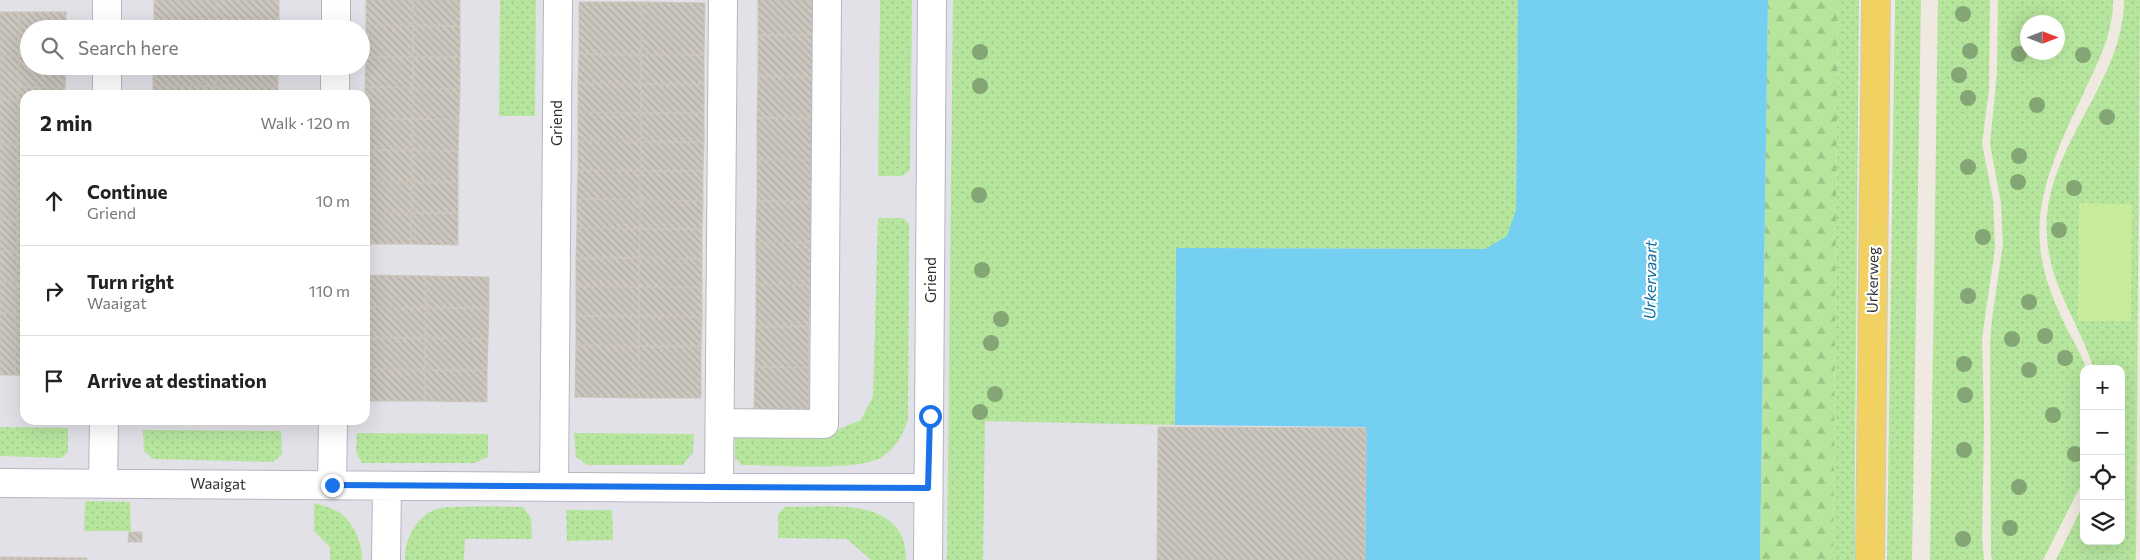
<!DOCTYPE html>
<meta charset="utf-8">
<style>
:root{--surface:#fff;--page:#f6f6f6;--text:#222;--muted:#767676;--line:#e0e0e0}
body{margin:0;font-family:Commissioner,sans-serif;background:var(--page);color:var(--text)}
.controls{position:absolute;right:15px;bottom:15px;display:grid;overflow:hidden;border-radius:10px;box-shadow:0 5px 20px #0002}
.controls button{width:45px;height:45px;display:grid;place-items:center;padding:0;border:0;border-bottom:1px solid var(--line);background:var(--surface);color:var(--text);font:25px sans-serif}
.compass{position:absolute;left:2020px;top:15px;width:45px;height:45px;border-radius:50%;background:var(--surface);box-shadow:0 5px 20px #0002;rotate:90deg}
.stop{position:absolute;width:15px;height:15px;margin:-11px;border:4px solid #1a73e8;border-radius:50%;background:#fff}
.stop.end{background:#1a73e8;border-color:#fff;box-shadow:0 1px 5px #0008}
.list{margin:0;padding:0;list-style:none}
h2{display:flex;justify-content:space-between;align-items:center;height:65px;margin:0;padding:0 20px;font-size:21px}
h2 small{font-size:16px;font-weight:400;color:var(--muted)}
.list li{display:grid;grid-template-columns:32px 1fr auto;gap:15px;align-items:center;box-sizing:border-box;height:90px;padding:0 20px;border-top:1px solid var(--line)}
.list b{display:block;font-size:19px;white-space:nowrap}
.list p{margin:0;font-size:16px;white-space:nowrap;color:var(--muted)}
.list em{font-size:16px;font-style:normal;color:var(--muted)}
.icon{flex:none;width:28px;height:28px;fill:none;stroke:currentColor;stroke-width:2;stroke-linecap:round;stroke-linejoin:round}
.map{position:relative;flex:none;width:2140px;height:560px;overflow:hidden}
.search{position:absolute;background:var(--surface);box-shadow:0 5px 20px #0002;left:20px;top:20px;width:350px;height:55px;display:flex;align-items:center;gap:12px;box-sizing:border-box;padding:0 18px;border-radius:28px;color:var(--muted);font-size:19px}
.panel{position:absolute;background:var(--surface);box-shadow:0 5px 20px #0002;left:20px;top:90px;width:350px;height:335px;border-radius:15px}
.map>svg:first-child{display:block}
</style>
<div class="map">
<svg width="2140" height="560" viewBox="0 0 2140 560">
<defs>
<pattern id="grass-dots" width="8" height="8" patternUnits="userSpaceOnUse" patternTransform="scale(1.25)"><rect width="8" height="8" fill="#b6e59e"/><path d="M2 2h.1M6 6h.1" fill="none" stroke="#9dc588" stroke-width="1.8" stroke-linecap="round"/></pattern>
<pattern id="forest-firs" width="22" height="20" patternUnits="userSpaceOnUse" patternTransform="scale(1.25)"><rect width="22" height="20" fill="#b6e59e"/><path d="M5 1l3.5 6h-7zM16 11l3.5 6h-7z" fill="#9dc588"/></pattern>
<pattern id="building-back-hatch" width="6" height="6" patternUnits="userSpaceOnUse" patternTransform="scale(1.25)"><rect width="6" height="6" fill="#cbc7bf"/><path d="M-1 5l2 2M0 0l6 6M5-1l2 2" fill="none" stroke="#afaba4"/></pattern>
</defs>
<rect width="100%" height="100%" fill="#efe9e1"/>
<path fill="#e3e1e8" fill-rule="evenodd" d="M0 0H1558L1505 560H0ZM29 29H361V66H29ZM25 95H365V420H25Z"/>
<path fill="url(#grass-dots)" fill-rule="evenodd" d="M500 0H536L535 116H499Z
M880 0H912L910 170 902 176H878Z
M953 0H1518L1516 210 1507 237 1485 249 1176 248 1175 425 985 421 983 560H947Z
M1838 0H1859L1855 452V560H1833Z
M1895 0H1921L1912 560H1887Z
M1938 0H1990L1989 89 1982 144 1993 199 1995 248 1982 338 1984 422 1982 539 1984 560H1930Z
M1998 0H2113C2113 34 2099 60 2085 90 2063 137 2035 191 2040 245 2042 274 2055 305 2068 331 2075 344 2082 355 2086 369H2084V479L2043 560H1992L1991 555 1990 345 1992 319 2003 244 2001 203 1990 144 1997 73ZM2028 22H2058V52H2028Z
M2124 0H2140L2136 560H2056L2084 503V541H2121V369H2094C2079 322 2050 287 2047 237 2041 148 2124 85 2124 0Z
M878 218H903L909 224 908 420C902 436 896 448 882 457 858 472 773 465 742 465L735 458V434L824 435 861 420 873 396Z
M0 427 68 428V452L61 458 0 456Z
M143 430 281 431 282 454 273 462 153 459 144 451Z
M357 433 488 434V457L474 463H362L356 453Z
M574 433 694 434 693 452 683 465H587L576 457Z
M85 501 130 502 131 531H84Z
M314 503C324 506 337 509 344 516 355 526 363 546 362 560H330V547L314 531Z
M523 507 531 518 532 539H465L464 560H405C405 539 415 519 434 510 443 505 508 507 523 507Z
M785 507C828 507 907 495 906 560H871L847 539 778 538V514Z
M566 510H612L613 540 567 541Z"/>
<path fill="url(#forest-firs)" d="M1768 0H1838L1833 560H1760Z"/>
<path fill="#c9ec9a" d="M2079 203 2132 204 2131 321H2078Z"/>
<path fill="#75cff0" d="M1518 0H1768L1760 560H1365L1366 427 1175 425 1176 248 1485 249 1507 236 1516 210Z"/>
<path fill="url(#building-back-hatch)" stroke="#cbc5ba" d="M154 0H216V24L154 23Z
M216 0H279V25L216 24Z
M366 0H413V26L366 25Z
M413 0H460V26H413Z
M758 0H812V35H758Z
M579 2H642L641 54H579Z
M642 2 705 3 704 55 641 54Z
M0 12H19V56H0Z
M19 12H66V29H29V56H19Z
M154 23 216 24V29H154Z
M216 24 279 25V29H216Z
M366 25 413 26V57H366Z
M413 26H460V57H413Z
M758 35H812V77L758 76Z
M579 54H641V84L578 83Z
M641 54 704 55V84H641Z
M0 56H19L18 100H0Z
M19 56H29V66H66L65 88 18 87Z
M366 57H413V88L365 87Z
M413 57H460V89L413 88Z
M153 66H216V86H153Z
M216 66H278V87L216 86Z
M758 76 812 77 811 118H757Z
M578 83 641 84V113L578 112Z
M641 84H704V113H641Z
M153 86H216L215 95H153Z
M216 86 278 87V95H215Z
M18 87 65 88V95H25V118H18Z
M365 87 413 88 412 119H365Z
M413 88 460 89 459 120 412 119Z
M0 100H18V144H0Z
M578 112 641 113V142L578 141Z
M641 113H704V142H641Z
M18 118H25V150H17Z
M757 118H811V160H757Z
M365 119H412V150H365Z
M412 119 459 120 458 151 412 150Z
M578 141 641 142 640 171 578 170Z
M641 142H704L703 171H640Z
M0 144H18L17 188H0Z
M17 150H25V181H17Z
M365 150H412V182L365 181Z
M412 150 458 151V182H412Z
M757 160H811V201H757Z
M578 170 640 171V200L577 199Z
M640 171H703V201L640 200Z
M17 181H25V212H17Z
M365 181 412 182 411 213 365 212Z
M412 182H458V213H411Z
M0 188H17V220H0Z
M577 199 640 200V229L577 228Z
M640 200 703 201 702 229H640Z
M757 201H811L810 243 756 242Z
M17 212H25V243H17Z
M365 212 411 213V244H365Z
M411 213H458V245L411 244Z
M0 220H17V251H0Z
M577 228 640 229 639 258H576Z
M640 229H702V259L639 258Z
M756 242 810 243V285L756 284Z
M17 243H25V287H16Z
M0 251H17L16 282H0Z
M576 258H639V287L576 286Z
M639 258 702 259V288L639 287Z
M365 275 426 276V308L365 307Z
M426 276 489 277V308H426Z
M0 282H16V313H0Z
M756 284 810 285 809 326H756Z
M576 286 639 287V316H576Z
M16 287H25V332L16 331Z
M639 287 702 288V317L639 316Z
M365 307 426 308 425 338H365Z
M426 308H489L488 339 425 338Z
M0 313H16L15 375H0Z
M576 316H639V346L576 345Z
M639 316 702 317 701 346H639Z
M756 326H809V368L755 367Z
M16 331 25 332V376L15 375Z
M365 338H425V370L365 369Z
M425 338 488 339 487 370H425Z
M576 345 639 346 638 398 575 397Z
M639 346H701V398H638Z
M755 367 809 368V410L754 409Z
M365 369 425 370V401H365Z
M425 370H487V402L425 401Z
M1158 427 1366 428 1365 560H1157Z
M129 532H142V542H128Z
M0 557 87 558V560H0Z"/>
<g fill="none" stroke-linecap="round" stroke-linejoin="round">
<g stroke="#b4b7c1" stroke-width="30">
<path id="minor" d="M107 29V0
M336 29V0
M107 95V66
M335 95V66
M720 423 824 424 827 0
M0 483 719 488H928
M103 483 104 420
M332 485 333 420
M554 487 558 0
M719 488 723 0
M386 560 387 486
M928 560 932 0"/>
</g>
<g stroke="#c9c9c9" stroke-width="30">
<path id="major" d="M1870 560 1876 0"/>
</g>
<use href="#minor" stroke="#fff" stroke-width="28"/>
<use href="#major" stroke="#f2d163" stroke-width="28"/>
</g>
<g fill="#84a574">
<circle cx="1963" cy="14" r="8"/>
<circle cx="1970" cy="51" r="8"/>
<circle cx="980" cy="52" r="8"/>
<circle cx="2019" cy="54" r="8"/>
<circle cx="2083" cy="55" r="8"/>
<circle cx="1959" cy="75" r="8"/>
<circle cx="980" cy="86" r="8"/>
<circle cx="1968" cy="98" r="8"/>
<circle cx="2037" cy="105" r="8"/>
<circle cx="2107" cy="117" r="8"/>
<circle cx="2019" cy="156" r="8"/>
<circle cx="1968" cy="167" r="8"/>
<circle cx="2018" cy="182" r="8"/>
<circle cx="2074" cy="188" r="8"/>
<circle cx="979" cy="195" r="8"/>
<circle cx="2059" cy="230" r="8"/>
<circle cx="1983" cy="237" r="8"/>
<circle cx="982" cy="270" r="8"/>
<circle cx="1968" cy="296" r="8"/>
<circle cx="2029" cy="302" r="8"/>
<circle cx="1001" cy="319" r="8"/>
<circle cx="2045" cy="336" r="8"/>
<circle cx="2012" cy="339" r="8"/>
<circle cx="991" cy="343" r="8"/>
<circle cx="2065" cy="358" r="8"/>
<circle cx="1964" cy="364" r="8"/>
<circle cx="2029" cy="370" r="8"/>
<circle cx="995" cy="394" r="8"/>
<circle cx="1965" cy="395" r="8"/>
<circle cx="980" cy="412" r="8"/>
<circle cx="2053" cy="415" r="8"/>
<circle cx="1964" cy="450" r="8"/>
<circle cx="2075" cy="454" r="8"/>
<circle cx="2019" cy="487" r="8"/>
<circle cx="2010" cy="528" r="8"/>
<circle cx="1963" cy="539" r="8"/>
</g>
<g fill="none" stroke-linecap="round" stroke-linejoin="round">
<path stroke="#1a73e8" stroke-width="6" d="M332 485 928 488 930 416"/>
</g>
<g text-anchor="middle" stroke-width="4.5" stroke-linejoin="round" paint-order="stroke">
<g font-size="15" fill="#2e2e2e" stroke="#fff">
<text transform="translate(557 123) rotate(-90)" y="5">Griend</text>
<text transform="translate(931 280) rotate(-90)" y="5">Griend</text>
<text transform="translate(1873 280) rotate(-89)" y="5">Urkerweg</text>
<text transform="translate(218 484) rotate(1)" y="5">Waaigat</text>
</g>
<g font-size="16" font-style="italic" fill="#0d6fa3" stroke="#fff">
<text transform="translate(1650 280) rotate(-89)" y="6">Urkervaart</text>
</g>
</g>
</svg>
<div class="controls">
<button>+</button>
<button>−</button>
<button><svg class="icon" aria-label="locate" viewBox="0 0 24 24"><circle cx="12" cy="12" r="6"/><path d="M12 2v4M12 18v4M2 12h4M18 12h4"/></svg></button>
<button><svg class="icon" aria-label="layers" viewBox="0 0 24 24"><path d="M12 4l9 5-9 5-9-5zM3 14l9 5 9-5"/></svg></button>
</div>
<svg class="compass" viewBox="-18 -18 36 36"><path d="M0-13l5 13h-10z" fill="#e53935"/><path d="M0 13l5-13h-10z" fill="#767676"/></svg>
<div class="stop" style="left:930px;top:416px"></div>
<div class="stop end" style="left:332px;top:485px"></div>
<div class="search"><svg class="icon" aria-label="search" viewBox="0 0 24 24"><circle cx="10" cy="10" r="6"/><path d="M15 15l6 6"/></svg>Search here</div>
<section class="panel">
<h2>2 min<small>Walk · 120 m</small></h2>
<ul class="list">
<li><svg class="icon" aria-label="ahead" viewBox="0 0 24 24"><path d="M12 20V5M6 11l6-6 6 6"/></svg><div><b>Continue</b><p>Griend</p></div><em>10 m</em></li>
<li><svg class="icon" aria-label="right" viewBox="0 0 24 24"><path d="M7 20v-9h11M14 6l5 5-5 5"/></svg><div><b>Turn right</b><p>Waaigat</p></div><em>110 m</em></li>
<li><svg class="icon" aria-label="arrive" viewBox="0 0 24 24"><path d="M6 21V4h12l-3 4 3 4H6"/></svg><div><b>Arrive at destination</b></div></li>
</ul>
</section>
</div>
